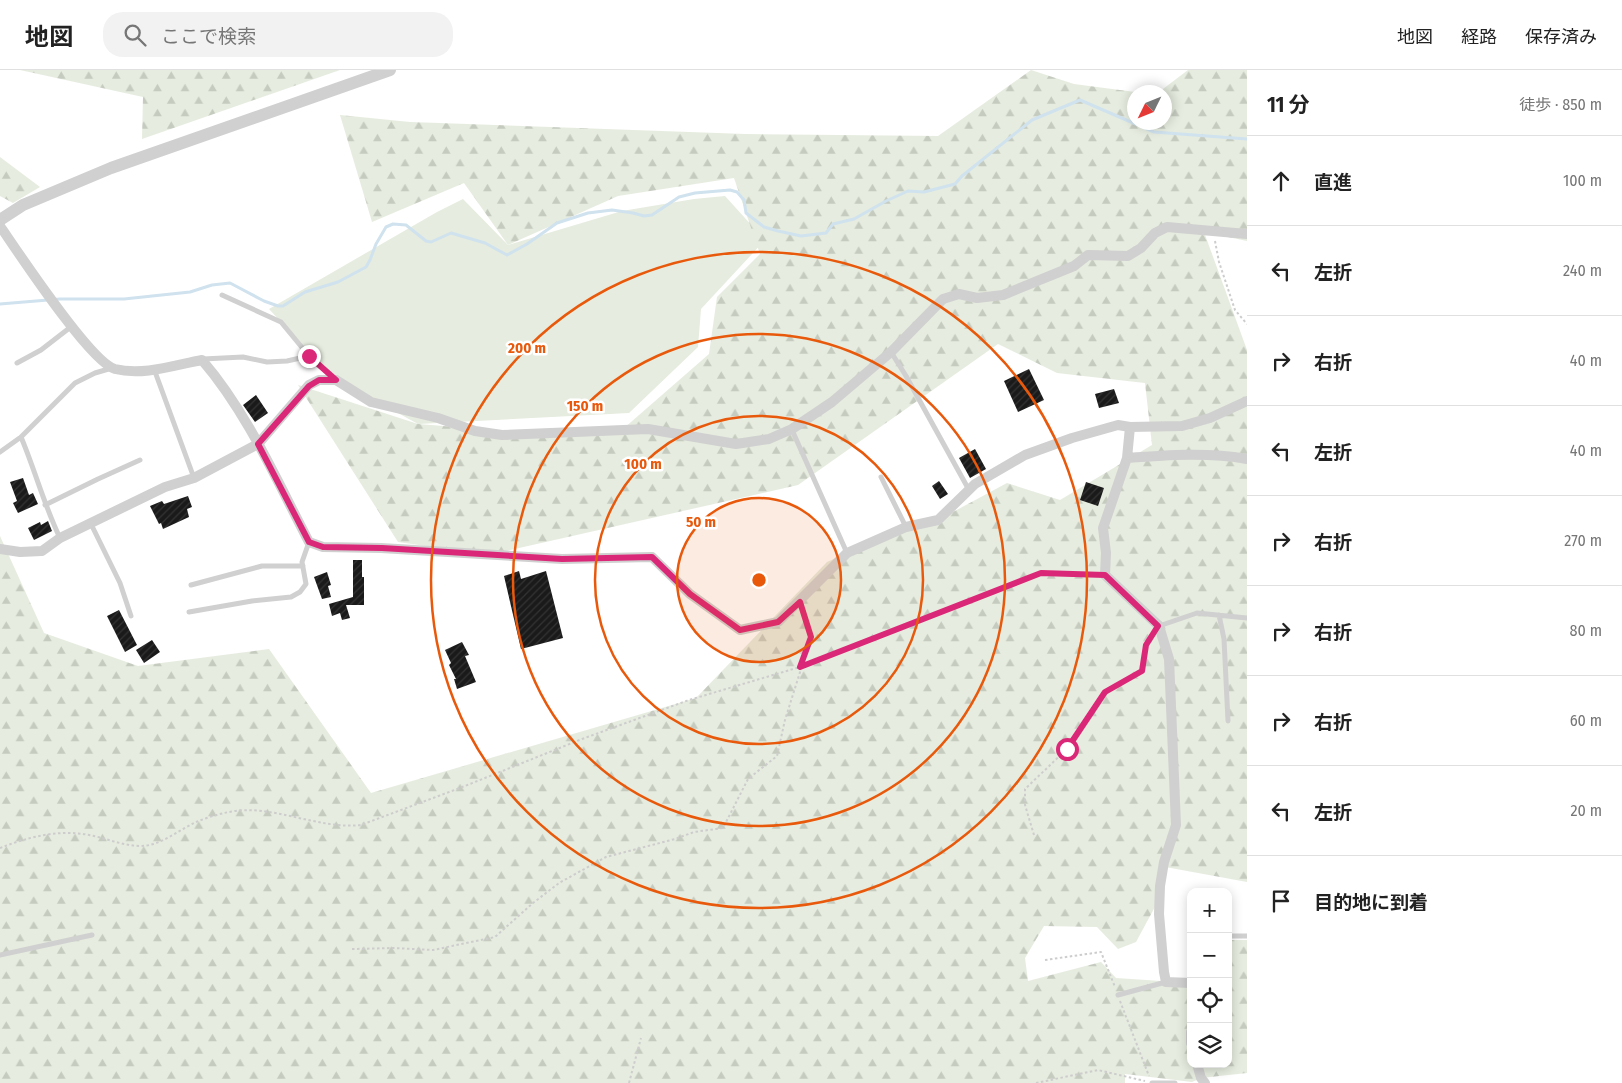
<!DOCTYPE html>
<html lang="ja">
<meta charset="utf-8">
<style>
:root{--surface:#fff;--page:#f2f2f2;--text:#222;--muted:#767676;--line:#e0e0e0}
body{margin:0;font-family:"Fira Sans Condensed","Noto Sans JP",sans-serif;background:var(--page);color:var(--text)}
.controls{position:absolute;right:15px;bottom:15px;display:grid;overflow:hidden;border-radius:10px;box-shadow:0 2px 12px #0003}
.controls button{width:45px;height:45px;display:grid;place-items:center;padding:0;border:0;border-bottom:1px solid var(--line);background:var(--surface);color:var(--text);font:25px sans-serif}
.compass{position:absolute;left:1127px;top:15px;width:45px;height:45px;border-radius:50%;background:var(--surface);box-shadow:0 2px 12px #0003;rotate:227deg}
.stop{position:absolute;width:15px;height:15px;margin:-11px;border:4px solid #db2777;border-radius:50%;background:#fff}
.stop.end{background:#db2777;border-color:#fff;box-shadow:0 1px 5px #0008}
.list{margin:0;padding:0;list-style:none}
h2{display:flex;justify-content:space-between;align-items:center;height:65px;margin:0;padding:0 20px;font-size:21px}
h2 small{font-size:16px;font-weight:400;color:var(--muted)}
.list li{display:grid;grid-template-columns:32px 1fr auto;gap:15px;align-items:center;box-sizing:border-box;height:90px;padding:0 20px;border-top:1px solid var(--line)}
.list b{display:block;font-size:19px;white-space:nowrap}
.list em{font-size:16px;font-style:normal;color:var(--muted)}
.icon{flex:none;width:28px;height:28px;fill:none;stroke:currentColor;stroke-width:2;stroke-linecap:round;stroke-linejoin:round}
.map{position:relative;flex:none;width:1247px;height:1013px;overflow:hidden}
header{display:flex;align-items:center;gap:30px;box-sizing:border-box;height:70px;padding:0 25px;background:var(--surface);border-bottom:1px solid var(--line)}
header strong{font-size:24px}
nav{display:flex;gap:28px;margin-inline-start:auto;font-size:18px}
.search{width:350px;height:45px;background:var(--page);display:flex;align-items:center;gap:12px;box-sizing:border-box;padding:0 18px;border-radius:20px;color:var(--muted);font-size:19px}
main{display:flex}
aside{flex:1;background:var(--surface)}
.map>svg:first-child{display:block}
</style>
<header>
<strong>地図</strong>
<div class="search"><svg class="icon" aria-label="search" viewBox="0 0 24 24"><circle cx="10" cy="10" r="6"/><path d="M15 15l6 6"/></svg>ここで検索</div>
<nav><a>地図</a><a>経路</a><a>保存済み</a></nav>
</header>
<main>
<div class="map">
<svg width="1247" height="1013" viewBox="0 0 1247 1013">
<defs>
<pattern id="forest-firs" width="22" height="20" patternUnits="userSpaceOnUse" patternTransform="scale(1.25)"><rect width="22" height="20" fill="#e6ecdf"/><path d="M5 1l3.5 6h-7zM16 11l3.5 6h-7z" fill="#c6cbc0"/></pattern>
<pattern id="building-hatch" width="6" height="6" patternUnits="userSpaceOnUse" patternTransform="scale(1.25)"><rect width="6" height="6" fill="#1a1a1a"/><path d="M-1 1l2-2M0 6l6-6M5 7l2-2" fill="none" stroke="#333"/></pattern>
</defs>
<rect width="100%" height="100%" fill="#fff"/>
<path fill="#e6ecdf" d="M725 126 765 170 701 239 698 277 629 343 418 354 331 306 269 239 437 142 463 129 508 175 622 141 694 129Z"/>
<path fill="url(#forest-firs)" d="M20 0H340L142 69 143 27Z
M1031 0 1074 14 1135 22 1134 52H1164V22H1159L1188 0H1247V171L1204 162 1247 280V812L1160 796 1156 835 1136 872 1118 879 1097 857 1044 856 1025 888 1028 911 1101 892 1116 908 1191 913V994H1228V870H1247V1003L1201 1008 1192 1012 1125 1004V1013H0V466L44 563 138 596 269 579 371 723 696 628 827 492 906 457 938 450 1007 413 1060 430 1152 375 1145 313 1057 303 998 274 798 415 488 485 398 472 298 315 418 354 546 364 623 359 709 284 717 227 760 184 734 108 618 126 508 175 464 113 372 152 340 45 410 52 745 64 938 66Z
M0 87 40 117 13 133 0 126Z"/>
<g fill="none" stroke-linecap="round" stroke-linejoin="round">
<path stroke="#cfe2ee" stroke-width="3" d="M0 234 60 229H124L190 222 212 215 230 213 264 231 278 236H283L305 222 338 212 366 197 370 190 376 174 386 157 393 154 406 155 426 171 431 172 451 163 485 173 507 185 527 174 557 153 588 143 612 140 633 143 644 146 652 145 679 127 695 123 730 120 737 122 744 130 746 143 764 157 778 161 801 166 826 163 833 154 854 149 886 131 908 121 924 122 955 114 962 106 1032 50 1080 30 1154 62 1247 69"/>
</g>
<path fill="url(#building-hatch)" d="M1029 299 1044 330 1018 342 1004 311Z
M1114 319 1119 333 1099 338 1095 324Z
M256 325 268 343 255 352 243 335Z
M975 379 986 399 970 408 959 388Z
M23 408 29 425 33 423 38 434 18 443 13 433 17 431 10 412Z
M939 411 948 424 940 429 932 416Z
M1086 412 1104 418 1098 436 1080 430Z
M188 426 192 437 187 439 189 447 163 459 161 453 159 454 150 436 162 431 164 434Z
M48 451 52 461 34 470 28 458 40 452 41 455Z
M353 490H362V507H364V535H346L350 548 342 550 340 543 332 546 329 534 353 527Z
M519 501 521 509 546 501 563 568 521 579 504 506Z
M327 502 331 515 328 516 331 527 322 529 314 507Z
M119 540 137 575 125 582 107 546Z
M152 570 160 582 144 593 136 580Z
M462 572 469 585 465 586 476 612 457 619 454 609H456L449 595 451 593 445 580Z"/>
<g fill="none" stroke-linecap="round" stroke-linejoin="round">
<path stroke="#cdcdcd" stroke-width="2" stroke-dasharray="2.5 2.5" stroke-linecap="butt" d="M1215 171 1219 192 1235 240 1247 254
M1034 765 1025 735V719L1067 679 1105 622 1141 601 1146 575 1151 568
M0 778C28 767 59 759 89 765 106 768 123 776 141 776 160 776 179 760 196 752 206 748 218 744 229 742 270 733 319 760 361 755L465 716 582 669 689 630 800 597 1041 503 1095 505
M352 879 394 878 433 880 495 867 533 833 559 813 606 787 675 769 694 762 723 758 748 709 777 686 785 650 811 567 804 542
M1045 890 1101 882 1115 917
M1120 931 1149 1006
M629 1013 641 968
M1036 1013 1098 1000 1145 1011"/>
<path stroke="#d0d0d0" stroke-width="5" d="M222 225 281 252 309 286
M891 282 906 306 969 420
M203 289 243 287 267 292 287 291 309 286 335 309
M17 293 41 280 72 256
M154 299 194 408
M792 360 847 483
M21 367C35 400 44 435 60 468
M0 382 21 367 75 313 95 303 112 298
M881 407 906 457
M45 435 98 409 140 390
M91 454 120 513 131 546
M191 515 262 496H303
M189 542 252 531 291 527 300 522 306 514 302 492 309 472
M1219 545 1224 569 1228 651
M1159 556 1197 543 1247 548
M1228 866H1247
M0 885 92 865
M1118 925 1166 912
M1152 1013H1175"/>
<path stroke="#d0d0d0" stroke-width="10" d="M0 156C18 182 90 292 115 299 143 306 175 295 202 290 247 342 277 411 309 472L323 477 381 478 562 489 652 487 690 524 740 560 778 552 847 483 906 457 938 450 975 414 1025 385 1072 368 1118 355 1130 357 1182 356 1210 348 1247 331
M1127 388 1130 357
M0 479 20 482 42 481 60 468 165 417 194 408 258 374 309 315 319 310H336L371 332 438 348 475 361 502 365 648 359 736 374 769 369 792 359 832 332 891 282 943 229 959 224 977 228 1003 225 1074 196 1088 185 1128 186 1141 178 1155 163 1167 157 1247 164
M1191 913 1166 912 1164 902 1159 844 1160 816 1164 792 1176 755 1169 589 1159 556 1105 505 1106 483 1103 458 1127 388C1167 385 1208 382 1247 389
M1191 962V973
M1197 994 1201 1008 1205 1013"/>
<path stroke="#d0d0d0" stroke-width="12" d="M0 150 23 135 111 98 390 0"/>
</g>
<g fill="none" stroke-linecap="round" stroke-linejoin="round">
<path stroke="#db2777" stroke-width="6" d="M309 286 336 310H319L309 316 258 374 309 472 323 477 382 478 562 489 652 487 690 524 740 560 778 552 800 532 811 567 800 597 1041 503 1105 505 1158 556 1146 575 1142 601 1105 622 1067 679"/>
</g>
<circle cx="759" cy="510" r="82" fill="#e8590c" fill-opacity=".12"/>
<g fill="none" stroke="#e8590c" stroke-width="2.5">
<circle cx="759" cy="510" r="82"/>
<circle cx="759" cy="510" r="164"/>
<circle cx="759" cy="510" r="246"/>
<circle cx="759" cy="510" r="328"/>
</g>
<circle cx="759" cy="510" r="8" fill="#e8590c" stroke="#fff" stroke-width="2.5"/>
<g font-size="15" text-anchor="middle" font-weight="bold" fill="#e8590c" stroke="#fff" stroke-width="5" stroke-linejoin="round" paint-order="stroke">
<text x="527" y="283">200 m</text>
<text x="585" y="341">150 m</text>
<text x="643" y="399">100 m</text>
<text x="701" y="457">50 m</text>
</g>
</svg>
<div class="controls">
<button>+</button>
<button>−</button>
<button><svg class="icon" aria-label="locate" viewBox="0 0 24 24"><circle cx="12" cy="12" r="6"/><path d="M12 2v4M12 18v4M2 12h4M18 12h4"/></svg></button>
<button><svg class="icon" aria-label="layers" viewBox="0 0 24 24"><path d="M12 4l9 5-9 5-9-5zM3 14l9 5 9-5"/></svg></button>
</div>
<svg class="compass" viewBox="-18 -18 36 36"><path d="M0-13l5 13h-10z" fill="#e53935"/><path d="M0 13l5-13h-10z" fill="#767676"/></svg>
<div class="stop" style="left:1067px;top:679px"></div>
<div class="stop end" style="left:309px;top:286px"></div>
</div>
<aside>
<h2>11 分<small>徒歩 · 850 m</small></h2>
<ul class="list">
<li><svg class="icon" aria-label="ahead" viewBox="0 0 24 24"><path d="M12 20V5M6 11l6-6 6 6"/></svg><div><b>直進</b></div><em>100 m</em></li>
<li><svg class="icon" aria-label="left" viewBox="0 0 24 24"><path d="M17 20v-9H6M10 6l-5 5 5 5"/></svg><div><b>左折</b></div><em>240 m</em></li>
<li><svg class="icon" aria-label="right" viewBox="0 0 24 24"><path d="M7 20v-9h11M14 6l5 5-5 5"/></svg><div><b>右折</b></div><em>40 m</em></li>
<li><svg class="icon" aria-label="left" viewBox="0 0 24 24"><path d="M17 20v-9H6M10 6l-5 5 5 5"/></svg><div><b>左折</b></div><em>40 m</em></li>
<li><svg class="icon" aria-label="right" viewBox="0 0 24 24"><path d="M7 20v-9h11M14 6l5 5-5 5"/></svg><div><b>右折</b></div><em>270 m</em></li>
<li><svg class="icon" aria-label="right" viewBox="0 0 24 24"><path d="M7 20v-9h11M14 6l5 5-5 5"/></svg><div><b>右折</b></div><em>80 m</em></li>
<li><svg class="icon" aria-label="right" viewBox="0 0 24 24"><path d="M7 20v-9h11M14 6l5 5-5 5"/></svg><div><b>右折</b></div><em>60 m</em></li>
<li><svg class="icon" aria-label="left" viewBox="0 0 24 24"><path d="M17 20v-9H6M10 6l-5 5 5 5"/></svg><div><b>左折</b></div><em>20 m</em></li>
<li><svg class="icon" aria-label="arrive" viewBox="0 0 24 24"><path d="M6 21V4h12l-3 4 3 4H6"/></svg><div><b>目的地に到着</b></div></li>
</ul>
</aside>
</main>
